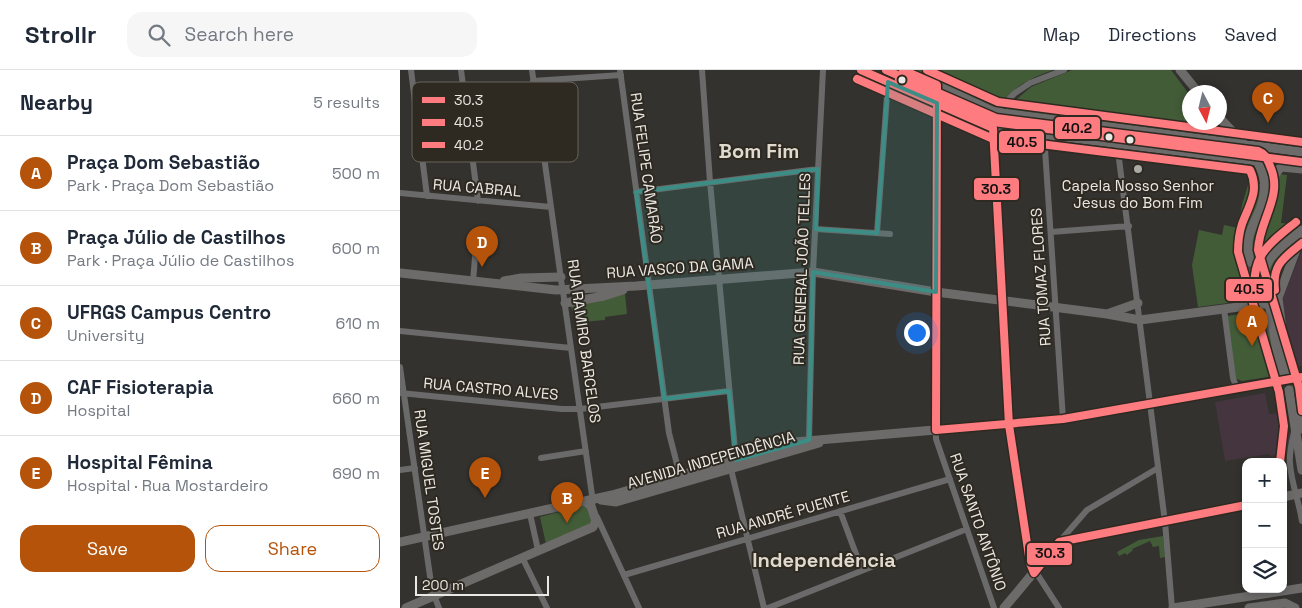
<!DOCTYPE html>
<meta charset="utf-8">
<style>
:root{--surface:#fff;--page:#f6f6f7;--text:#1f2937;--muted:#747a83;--line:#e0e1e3;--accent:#b45309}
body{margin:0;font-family:"Space Grotesk",sans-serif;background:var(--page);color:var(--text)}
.controls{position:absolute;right:15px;bottom:15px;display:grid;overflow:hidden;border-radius:10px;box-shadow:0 2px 8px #0003}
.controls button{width:45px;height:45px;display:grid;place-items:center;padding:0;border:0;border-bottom:1px solid var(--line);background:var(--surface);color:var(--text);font:25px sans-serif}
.compass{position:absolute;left:782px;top:15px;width:45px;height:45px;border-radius:50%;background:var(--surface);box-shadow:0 2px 8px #0003;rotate:173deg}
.scale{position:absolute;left:15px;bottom:12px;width:134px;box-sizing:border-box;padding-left:5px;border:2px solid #ebe9e3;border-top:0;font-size:14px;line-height:18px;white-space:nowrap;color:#ebe9e3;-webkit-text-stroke:4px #2e2921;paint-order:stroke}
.you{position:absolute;left:516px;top:262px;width:18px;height:18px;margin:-12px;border:4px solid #fff;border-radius:50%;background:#1a73e8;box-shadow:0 0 0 8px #1a73e833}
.badge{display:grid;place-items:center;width:32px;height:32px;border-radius:50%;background:var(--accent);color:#fff;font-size:16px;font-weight:700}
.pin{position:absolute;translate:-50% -41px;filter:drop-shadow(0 1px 2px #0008)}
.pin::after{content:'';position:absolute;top:26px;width:18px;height:15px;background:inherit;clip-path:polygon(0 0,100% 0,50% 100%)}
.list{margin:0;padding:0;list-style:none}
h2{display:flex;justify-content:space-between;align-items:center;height:65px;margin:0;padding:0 20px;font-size:21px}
h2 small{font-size:16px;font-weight:400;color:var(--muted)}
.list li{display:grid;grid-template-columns:32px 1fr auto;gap:15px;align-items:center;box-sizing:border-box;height:75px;padding:0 20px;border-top:1px solid var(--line)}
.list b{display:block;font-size:19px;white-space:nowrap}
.list p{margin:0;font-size:16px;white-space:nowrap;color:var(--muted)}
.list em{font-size:16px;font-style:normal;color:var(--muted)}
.actions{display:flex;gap:10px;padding:15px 20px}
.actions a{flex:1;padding:11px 0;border:1px solid var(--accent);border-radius:15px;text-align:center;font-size:18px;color:var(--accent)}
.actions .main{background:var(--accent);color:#fff}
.icon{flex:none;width:28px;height:28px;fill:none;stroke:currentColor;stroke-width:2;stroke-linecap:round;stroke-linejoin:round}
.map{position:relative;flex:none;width:902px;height:538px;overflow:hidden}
header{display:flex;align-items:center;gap:30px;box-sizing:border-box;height:70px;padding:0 25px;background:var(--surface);border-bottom:1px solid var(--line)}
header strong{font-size:24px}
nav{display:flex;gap:28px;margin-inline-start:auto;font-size:18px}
.search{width:350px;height:45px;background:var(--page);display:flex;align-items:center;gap:12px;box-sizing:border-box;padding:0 18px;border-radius:15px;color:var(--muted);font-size:19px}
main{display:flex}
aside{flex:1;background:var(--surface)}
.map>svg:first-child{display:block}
</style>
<header>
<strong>Strollr</strong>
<div class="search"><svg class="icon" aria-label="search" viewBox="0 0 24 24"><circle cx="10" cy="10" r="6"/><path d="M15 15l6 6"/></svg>Search here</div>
<nav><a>Map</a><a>Directions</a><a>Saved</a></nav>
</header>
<main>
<aside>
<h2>Nearby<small>5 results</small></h2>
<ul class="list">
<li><span class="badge">A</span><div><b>Praça Dom Sebastião</b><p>Park · Praça Dom Sebastião</p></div><em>500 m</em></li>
<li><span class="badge">B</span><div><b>Praça Júlio de Castilhos</b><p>Park · Praça Júlio de Castilhos</p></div><em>600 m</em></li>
<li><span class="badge">C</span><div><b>UFRGS Campus Centro</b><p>University</p></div><em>610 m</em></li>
<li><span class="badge">D</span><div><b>CAF Fisioterapia</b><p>Hospital</p></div><em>660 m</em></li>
<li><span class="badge">E</span><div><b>Hospital Fêmina</b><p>Hospital · Rua Mostardeiro</p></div><em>690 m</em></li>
</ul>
<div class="actions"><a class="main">Save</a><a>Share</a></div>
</aside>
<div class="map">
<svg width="902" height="538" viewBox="0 0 902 538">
<rect width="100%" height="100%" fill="#34322e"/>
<path fill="#44353e" d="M902 180V296L890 298 881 232Z
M865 323 869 344 879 343V341L886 340 890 368 887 383 870 386 869 384 825 391 815 332Z"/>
<path fill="#435c38" d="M510 0H653C625 10 617 16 596 37Z
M672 0H771L789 24V52L812 53 824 67 605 39 631 17Z
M879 104 887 105 881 153 898 155 874 224 865 228 798 237 792 195 799 160 822 165 824 155 838 158 842 135 851 105 854 106 864 121Z
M225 224 227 244 205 247V250L182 252 181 240 172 241 171 236Z
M865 241 879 305 842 311 835 308 827 246Z
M185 435 190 437 193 451 191 456 146 474 140 447Z
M763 466 765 487 760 488 759 476 753 477 750 471 732 479 733 480 727 485 725 483 719 486 717 482 739 470Z"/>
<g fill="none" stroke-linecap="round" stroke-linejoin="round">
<path stroke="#4f4d49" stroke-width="9" stroke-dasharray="9 4.5" stroke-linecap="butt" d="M850 192 871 262
M889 302 894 319"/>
<path stroke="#6b6a6a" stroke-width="6" d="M11 0 27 126
M61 0 78 131
M132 0 161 209
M220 0 269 363 280 406
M302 0 310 112 336 390
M133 11 221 5
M537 15 536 369 594 538
M644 64 663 349
M717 73 765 452 772 538
M236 122 418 99
M0 123 151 137
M416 159 490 164
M651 162 729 156
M477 163 488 12
M73 211 76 176
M164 229 193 432
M824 239 833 308 837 319
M0 261 171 278
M0 297 32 520 39 538
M0 323 162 339H180L329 321
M894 362C892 372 889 382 890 393 891 413 899 431 902 451
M409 370 413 202 423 0
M141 388 186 381
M331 399 364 538
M0 400 15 398
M440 441 462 500
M130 444 138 480
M197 447 239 538
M660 471 687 440 758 398
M122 487 147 538
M224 505 550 409
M368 538 567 459
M659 538 630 493 609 355 593 58 595 42 615 23 630 13 664 0"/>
<path stroke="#6d6a6a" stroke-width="9" d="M461 0 593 58 857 91
M503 0 595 42 902 82
M780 0 798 22
M819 47C846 78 879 99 858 144 849 164 845 170 850 192
M866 116 881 97 902 99
M0 203 156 220 236 216 413 202 536 222 707 244 740 250 869 233 878 228
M104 211 121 208 161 207
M866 225C858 187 877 182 902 160
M165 233 204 226 223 220
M869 233 881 306 880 311
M707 244 738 233
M893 309 887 299 878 228 902 164
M889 320 902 400
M897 340 902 359
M883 427 902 423
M201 430 216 432 419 373
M0 472 212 425 395 372 663 349 902 307
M6 538 193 457 196 451 191 436 185 431
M604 538 659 472 846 435
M773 538 902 518
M849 538 885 533 895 538"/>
<path stroke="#6b6a6a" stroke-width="6" d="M161 210 164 228"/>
<g stroke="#2e2921" stroke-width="11">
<path id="bus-1" d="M461 0 593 58 609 355 630 493 634 503 659 472 846 435
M503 0 537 15 536 360 663 349 902 307"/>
</g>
<g stroke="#2e2921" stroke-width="11">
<path id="bus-2" d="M457 9 591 68 850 100C860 121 849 135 842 154 839 163 838 172 838 182L879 322 884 356 880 392
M499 9 593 52 901 92
M875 220C872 194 884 188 902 173"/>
</g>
<g stroke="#2e2921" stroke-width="11">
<path id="bus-3" d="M486 0 596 48 858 81C866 84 867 89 870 96 884 126 859 150 858 180L899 317 902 341
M527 0 598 32 902 72
M855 222C851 185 870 173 896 152"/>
</g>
<use href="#bus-1" stroke="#fe7b7f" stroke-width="8"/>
<use href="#bus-2" stroke="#fe7b7f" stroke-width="8"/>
<use href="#bus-3" stroke="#fe7b7f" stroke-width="8"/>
</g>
<path fill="#3b8d85" fill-opacity="0.2" stroke="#3b8d85" stroke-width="4" stroke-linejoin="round" d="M488 12 537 33 536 222 413 202 409 370 336 390 329 321 264 329 236 122 418 99 416 159 477 163Z"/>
<g fill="#ebe9e3" stroke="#2e2921" stroke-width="2">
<circle cx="502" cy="10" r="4.5"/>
<circle cx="709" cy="67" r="4.5"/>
<circle cx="730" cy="70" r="4.5"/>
</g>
<circle fill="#aba9a4" stroke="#2e2921" stroke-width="2" cx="738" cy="99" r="5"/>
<g text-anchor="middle" stroke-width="4" stroke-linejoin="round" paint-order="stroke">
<g font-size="15" fill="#ebe9e3" stroke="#2e2921">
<text transform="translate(246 98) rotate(82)" y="5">RUA FELIPE CAMARÃO</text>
<text transform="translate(77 118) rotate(5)" y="5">RUA CABRAL</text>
<text transform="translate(280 198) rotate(-4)" y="5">RUA VASCO DA GAMA</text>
<text transform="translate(402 199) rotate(-88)" y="5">RUA GENERAL JOÃO TELLES</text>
<text transform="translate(641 207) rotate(-94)" y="5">RUA TOMAZ FLORES</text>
<text transform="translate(184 271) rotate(82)" y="5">RUA RAMIRO BARCELOS</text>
<text transform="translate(91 319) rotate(5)" y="5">RUA CASTRO ALVES</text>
<text transform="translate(311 390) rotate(-16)" y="5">AVENIDA INDEPENDÊNCIA</text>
<text transform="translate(29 410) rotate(82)" y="5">RUA MIGUEL TOSTES</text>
<text transform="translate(383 445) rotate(-16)" y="5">RUA ANDRÉ PUENTE</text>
<text transform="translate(578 452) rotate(71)" y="5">RUA SANTO ANTÔNIO</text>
</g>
<g font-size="15" fill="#ebe9e3" stroke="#2e2921">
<text x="738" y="121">Capela Nosso Senhor<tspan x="738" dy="17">Jesus do Bom Fim</tspan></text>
</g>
<g font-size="20" font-weight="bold" fill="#dfd9ce" stroke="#2e2921">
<text x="359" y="88">Bom Fim</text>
<text x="424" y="497">Independência</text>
</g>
</g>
<rect x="12" y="12" width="166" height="80" rx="8" fill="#2e2921" stroke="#67635b" stroke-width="1"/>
<rect x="22" y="27" width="23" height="6" fill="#fe7b7f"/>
<rect x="22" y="49" width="23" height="7" fill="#fe7b7f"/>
<rect x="22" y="72" width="23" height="6" fill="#fe7b7f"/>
<g font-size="14" fill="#ebe9e3">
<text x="54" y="35">30.3</text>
<text x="54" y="57">40.5</text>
<text x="54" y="80">40.2</text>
</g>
<g stroke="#2e2921" stroke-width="2">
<rect x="654" y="46" width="47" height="24" rx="5" fill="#fe7b7f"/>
<rect x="598" y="60" width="47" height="24" rx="5" fill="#fe7b7f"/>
<rect x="573" y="107" width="47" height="24" rx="5" fill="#fe7b7f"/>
<rect x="825" y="208" width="48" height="24" rx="5" fill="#fe7b7f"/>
<rect x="626" y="472" width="47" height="24" rx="5" fill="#fe7b7f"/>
</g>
<g font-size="14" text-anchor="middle" font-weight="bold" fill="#111">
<text x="677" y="63">40.2</text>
<text x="622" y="77">40.5</text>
<text x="596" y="124">30.3</text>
<text x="849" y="224">40.5</text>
<text x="650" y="488">30.3</text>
</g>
</svg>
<div class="controls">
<button>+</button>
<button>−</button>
<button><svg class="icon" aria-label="layers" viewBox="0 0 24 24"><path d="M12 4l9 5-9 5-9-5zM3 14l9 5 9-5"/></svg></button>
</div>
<svg class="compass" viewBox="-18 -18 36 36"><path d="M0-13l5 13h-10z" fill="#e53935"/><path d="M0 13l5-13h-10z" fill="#747a83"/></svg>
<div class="scale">200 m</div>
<div class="you"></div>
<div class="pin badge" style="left:852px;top:276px">A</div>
<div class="pin badge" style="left:167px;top:453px">B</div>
<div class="pin badge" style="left:868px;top:53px">C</div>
<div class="pin badge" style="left:82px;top:197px">D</div>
<div class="pin badge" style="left:85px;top:428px">E</div>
</div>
</main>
